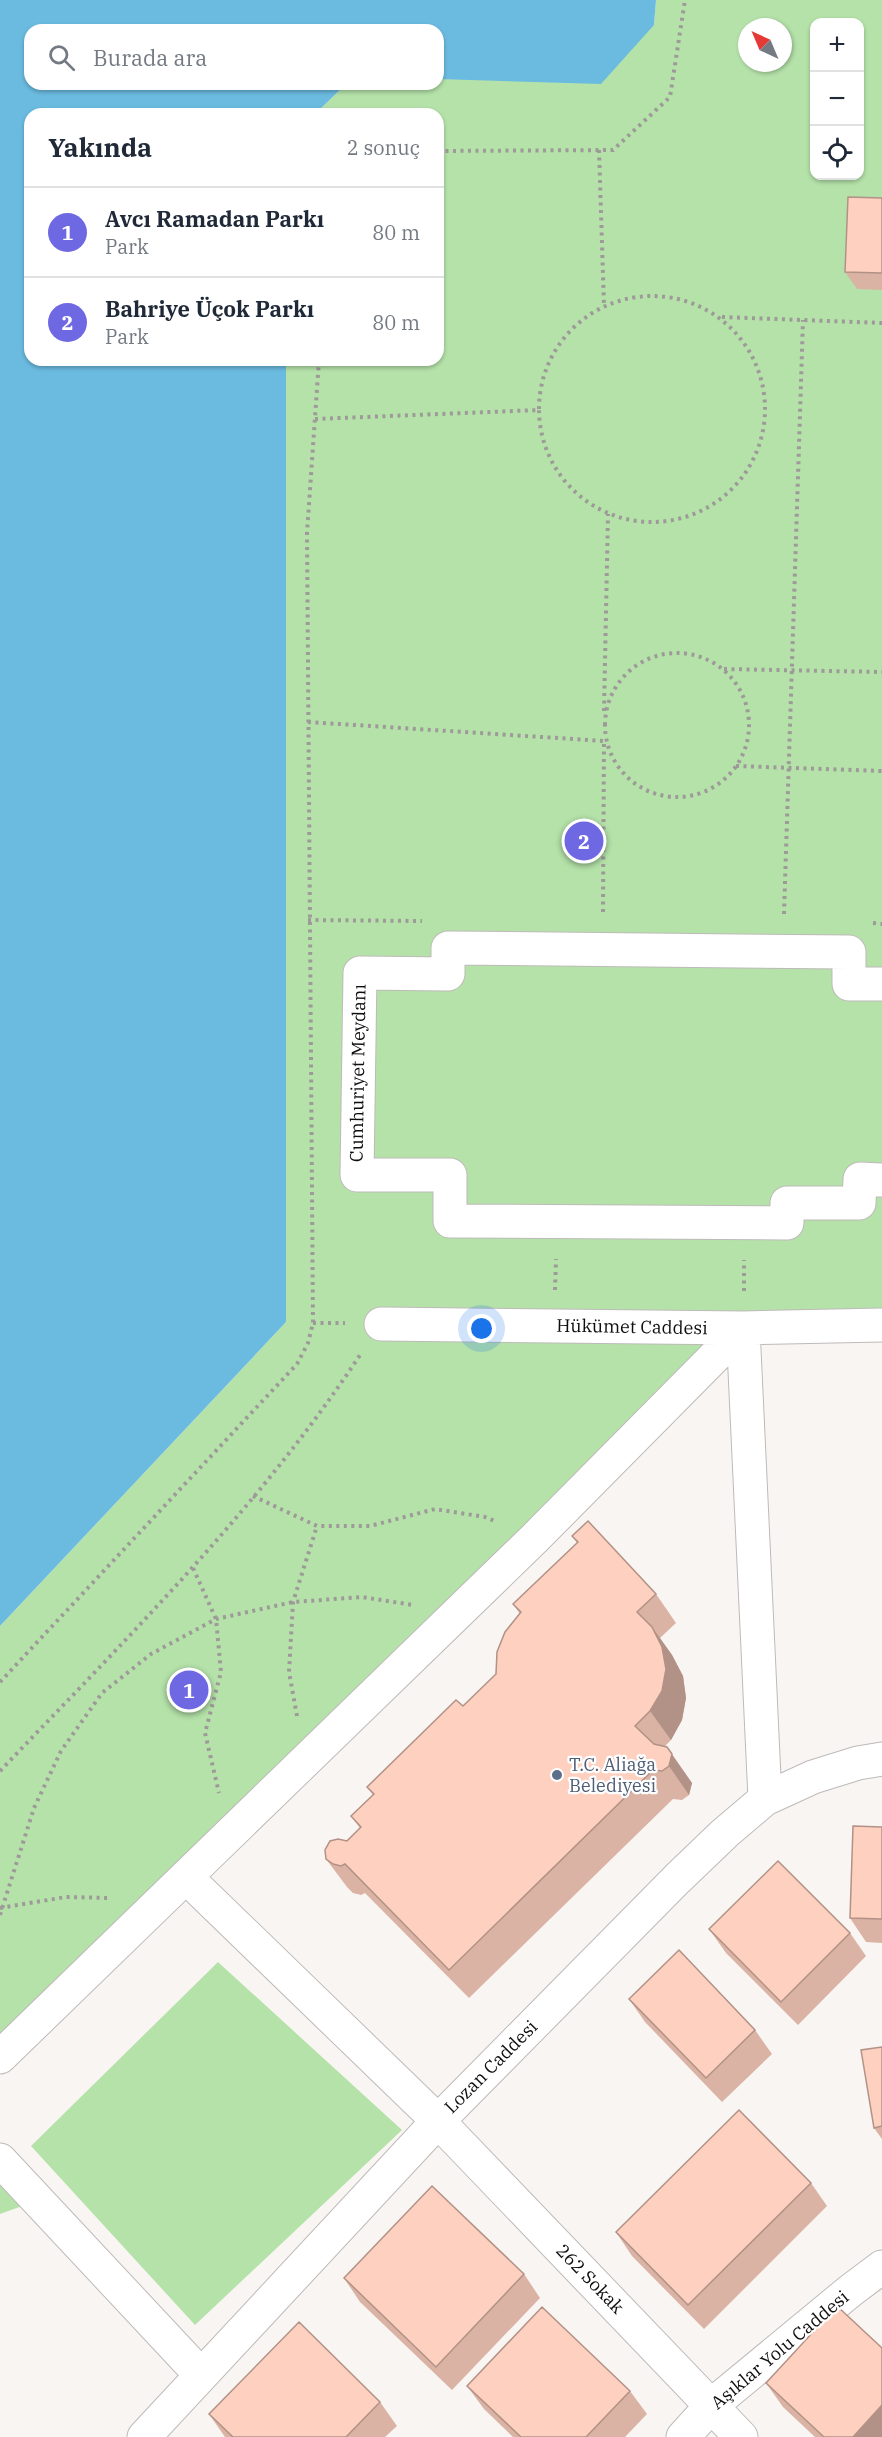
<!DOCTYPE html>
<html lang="tr">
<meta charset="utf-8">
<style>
:root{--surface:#fff;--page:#f6f6f7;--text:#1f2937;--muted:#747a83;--line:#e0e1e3;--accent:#6f68e3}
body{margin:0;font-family:"IBM Plex Serif",serif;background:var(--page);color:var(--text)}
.controls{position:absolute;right:18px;top:18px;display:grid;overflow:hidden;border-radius:12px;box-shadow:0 2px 4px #0004}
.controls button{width:54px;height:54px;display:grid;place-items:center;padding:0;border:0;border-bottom:2px solid var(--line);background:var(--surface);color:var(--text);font:30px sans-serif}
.compass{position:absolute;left:738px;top:18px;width:54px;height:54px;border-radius:50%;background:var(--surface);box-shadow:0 2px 4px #0004;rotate:316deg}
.you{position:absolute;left:482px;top:1329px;width:21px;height:21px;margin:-15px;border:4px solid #fff;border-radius:50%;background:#1a73e8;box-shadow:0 0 0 9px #1a73e833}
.badge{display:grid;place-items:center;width:39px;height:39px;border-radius:50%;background:var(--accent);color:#fff;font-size:20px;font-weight:700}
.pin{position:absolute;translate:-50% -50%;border:3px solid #fff;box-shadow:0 2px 6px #0006}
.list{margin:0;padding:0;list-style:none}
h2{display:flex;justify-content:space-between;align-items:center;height:78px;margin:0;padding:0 24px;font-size:26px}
h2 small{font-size:20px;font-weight:400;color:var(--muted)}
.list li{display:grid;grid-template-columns:39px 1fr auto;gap:18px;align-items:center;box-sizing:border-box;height:90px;padding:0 24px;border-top:2px solid var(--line)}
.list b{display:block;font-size:22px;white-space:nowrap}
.list p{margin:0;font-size:20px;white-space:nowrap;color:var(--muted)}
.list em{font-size:20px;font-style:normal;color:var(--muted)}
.icon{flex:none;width:33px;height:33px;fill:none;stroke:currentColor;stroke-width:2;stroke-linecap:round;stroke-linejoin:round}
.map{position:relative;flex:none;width:882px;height:2437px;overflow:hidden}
.search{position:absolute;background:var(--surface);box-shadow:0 2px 4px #0004;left:24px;top:24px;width:420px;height:66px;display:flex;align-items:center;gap:15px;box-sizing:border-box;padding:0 21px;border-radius:18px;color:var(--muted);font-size:22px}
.panel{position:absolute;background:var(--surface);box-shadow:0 2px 4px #0004;left:24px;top:108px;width:420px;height:258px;border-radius:18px}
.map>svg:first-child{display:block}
</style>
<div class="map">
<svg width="882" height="2437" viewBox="0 0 882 2437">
<rect width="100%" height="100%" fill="#f9f5f3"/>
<path fill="#b5e2a9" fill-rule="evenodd" d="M656 0H882V1325L743 1328 0 2057V1626L286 1322V360H438V114H315L346 84H438V79L654 25ZM814 22H860V176H814ZM747 27H783V63H747Z
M218 1962 402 2130 195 2325 31 2146Z
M0 2160 39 2200 0 2214Z"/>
<path fill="#6bbbe1" d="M0 0H656L654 25 601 84 438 79V30H30V84H346L315 114H30V360H286V1322L0 1626Z"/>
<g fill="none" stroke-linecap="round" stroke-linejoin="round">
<g stroke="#bebab9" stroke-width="35">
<path id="minor" d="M882 984H849V952L448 948V974L360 973 357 1175H450V1221L787 1223V1203H859L860 1179 882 1180
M381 1324 743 1328 882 1325
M743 1328 765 1799
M186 1877 438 2121 741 2437
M0 2057 535 1538 743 1328
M0 2160 201 2375
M144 2437 438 2121 677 1879 725 1833 765 1799 813 1777 858 1763 882 1759
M683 2437 712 2405 850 2291 882 2267"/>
</g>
<path stroke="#9e9a99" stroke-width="4" stroke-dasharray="3 4.5" stroke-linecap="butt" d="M599 150 604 306
M438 151 613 150 670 97 685 0
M539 409a113 113 0 1 1 226 0a113 113 0 1 1-226 0Z
M722 317 882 323
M315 419 539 410
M605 725a72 72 0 1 1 144 0a72 72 0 1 1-144 0Z
M724 669 882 672
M604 711 608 514
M308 722 604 741
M736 766 882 771
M603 912 604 740
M784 914 803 320
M308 920 422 921
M873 923 882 924
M555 1290 556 1259
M744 1291V1260
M313 1323H345
M253 1496 317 1526H370L435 1509 485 1517 497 1522
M193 1568 216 1619 221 1672 205 1733 219 1793
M0 1682 297 1364 308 1343 313 1323 307 533 319 360
M297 1716 289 1672 293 1602 317 1526
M0 1771C127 1638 259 1508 360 1355
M0 1908 66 1897 109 1898
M0 1915 34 1808 61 1751 102 1693 151 1654 216 1619 293 1602 362 1597 413 1605"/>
<use href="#minor" stroke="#fff" stroke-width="33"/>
</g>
<path fill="#dab3a4" d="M882 198V290L857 289 845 272Z
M572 1536 656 1594 676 1623 660 1638 672 1655 683 1676 686 1698 682 1720 671 1740 665 1746 692 1783 689 1795 682 1800 673 1799 469 1998 365 1893 361 1895 353 1893 347 1887 326 1859 360 1828 351 1816 373 1795 367 1787 463 1706 496 1674 520 1614 513 1604 577 1543Z
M882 1827V1943L866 1942 850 1918Z
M709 1929 850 1933 866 1956 798 2025 726 1953Z
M629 1999 755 2030 772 2054 722 2102 645 2022Z
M882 2047V2139L874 2128Z
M811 2183 827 2206 704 2329 632 2256 616 2232Z
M524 2274 540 2298 452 2390 360 2302 344 2278Z
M766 2383 882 2437H815L783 2407Z
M467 2386 630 2391 647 2414 625 2437H513L484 2409Z
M380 2402 397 2426 385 2437H225L209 2414Z"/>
<path fill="#b29286" d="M652 1627 672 1655 683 1676 686 1698 682 1720 671 1740 650 1711Z
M667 1747 692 1783 689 1795 669 1766Z
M882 2405V2437H853Z"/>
<path fill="#fed0bf" stroke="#b29286" stroke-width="1.5" d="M848 197 882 198V273L845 272Z
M588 1521 656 1594 637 1612 652 1627 662 1647 666 1669 662 1691 650 1711 635 1726 654 1744 667 1747 672 1754 669 1766 662 1771 653 1770 449 1970 345 1864 341 1866 333 1864 326 1859 325 1850 330 1841 338 1839 347 1841 361 1827 351 1816 374 1794 367 1787 456 1700 463 1706 496 1674 497 1652 505 1632 521 1612 513 1604 578 1542 572 1536Z
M853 1826 882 1827V1919L850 1918Z
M778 1861 850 1933 781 2002 709 1929Z
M679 1950 755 2030 706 2078 629 1999Z
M882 2047V2126L874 2128 861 2050Z
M739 2110 811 2183 688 2305 616 2232Z
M432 2186 524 2274 436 2367 344 2278Z
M837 2306 882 2348V2405L853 2437H824L766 2383Z
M542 2307 630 2391 586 2437H521L467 2386Z
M299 2322 380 2402 346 2437H233L209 2414Z"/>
<circle fill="#5c6f8a" stroke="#fff" stroke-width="2" cx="557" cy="1775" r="6"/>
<g text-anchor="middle" stroke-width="4.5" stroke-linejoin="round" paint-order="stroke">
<g font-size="18" fill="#0f0d0d" stroke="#fff">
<text transform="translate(358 1073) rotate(-89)" y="6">Cumhuriyet Meydanı</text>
<text transform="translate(632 1327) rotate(1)" y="6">Hükümet Caddesi</text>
<text transform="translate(491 2067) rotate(-45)" y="6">Lozan Caddesi</text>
<text transform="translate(590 2279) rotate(46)" y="6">262 Sokak</text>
<text transform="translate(780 2350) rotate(-40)" y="6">Aşıklar Yolu Caddesi</text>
</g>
<g font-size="18" fill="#4e5e75" stroke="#fff" text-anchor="start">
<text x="569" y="1771">T.C. Aliağa<tspan x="569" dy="21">Belediyesi</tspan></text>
</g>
</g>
</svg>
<div class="controls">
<button>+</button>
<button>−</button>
<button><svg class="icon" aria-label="locate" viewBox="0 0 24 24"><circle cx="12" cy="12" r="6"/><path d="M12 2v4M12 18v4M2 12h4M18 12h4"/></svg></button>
</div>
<svg class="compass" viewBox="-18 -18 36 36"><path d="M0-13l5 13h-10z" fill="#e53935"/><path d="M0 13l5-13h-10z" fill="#747a83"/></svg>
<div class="you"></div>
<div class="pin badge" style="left:189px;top:1690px">1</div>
<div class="pin badge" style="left:584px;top:841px">2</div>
<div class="search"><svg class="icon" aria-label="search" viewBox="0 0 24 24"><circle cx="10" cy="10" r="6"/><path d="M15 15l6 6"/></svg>Burada ara</div>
<section class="panel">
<h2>Yakında<small>2 sonuç</small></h2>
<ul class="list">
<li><span class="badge">1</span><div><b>Avcı Ramadan Parkı</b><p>Park</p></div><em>80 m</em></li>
<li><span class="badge">2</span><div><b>Bahriye Üçok Parkı</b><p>Park</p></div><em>80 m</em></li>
</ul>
</section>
</div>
